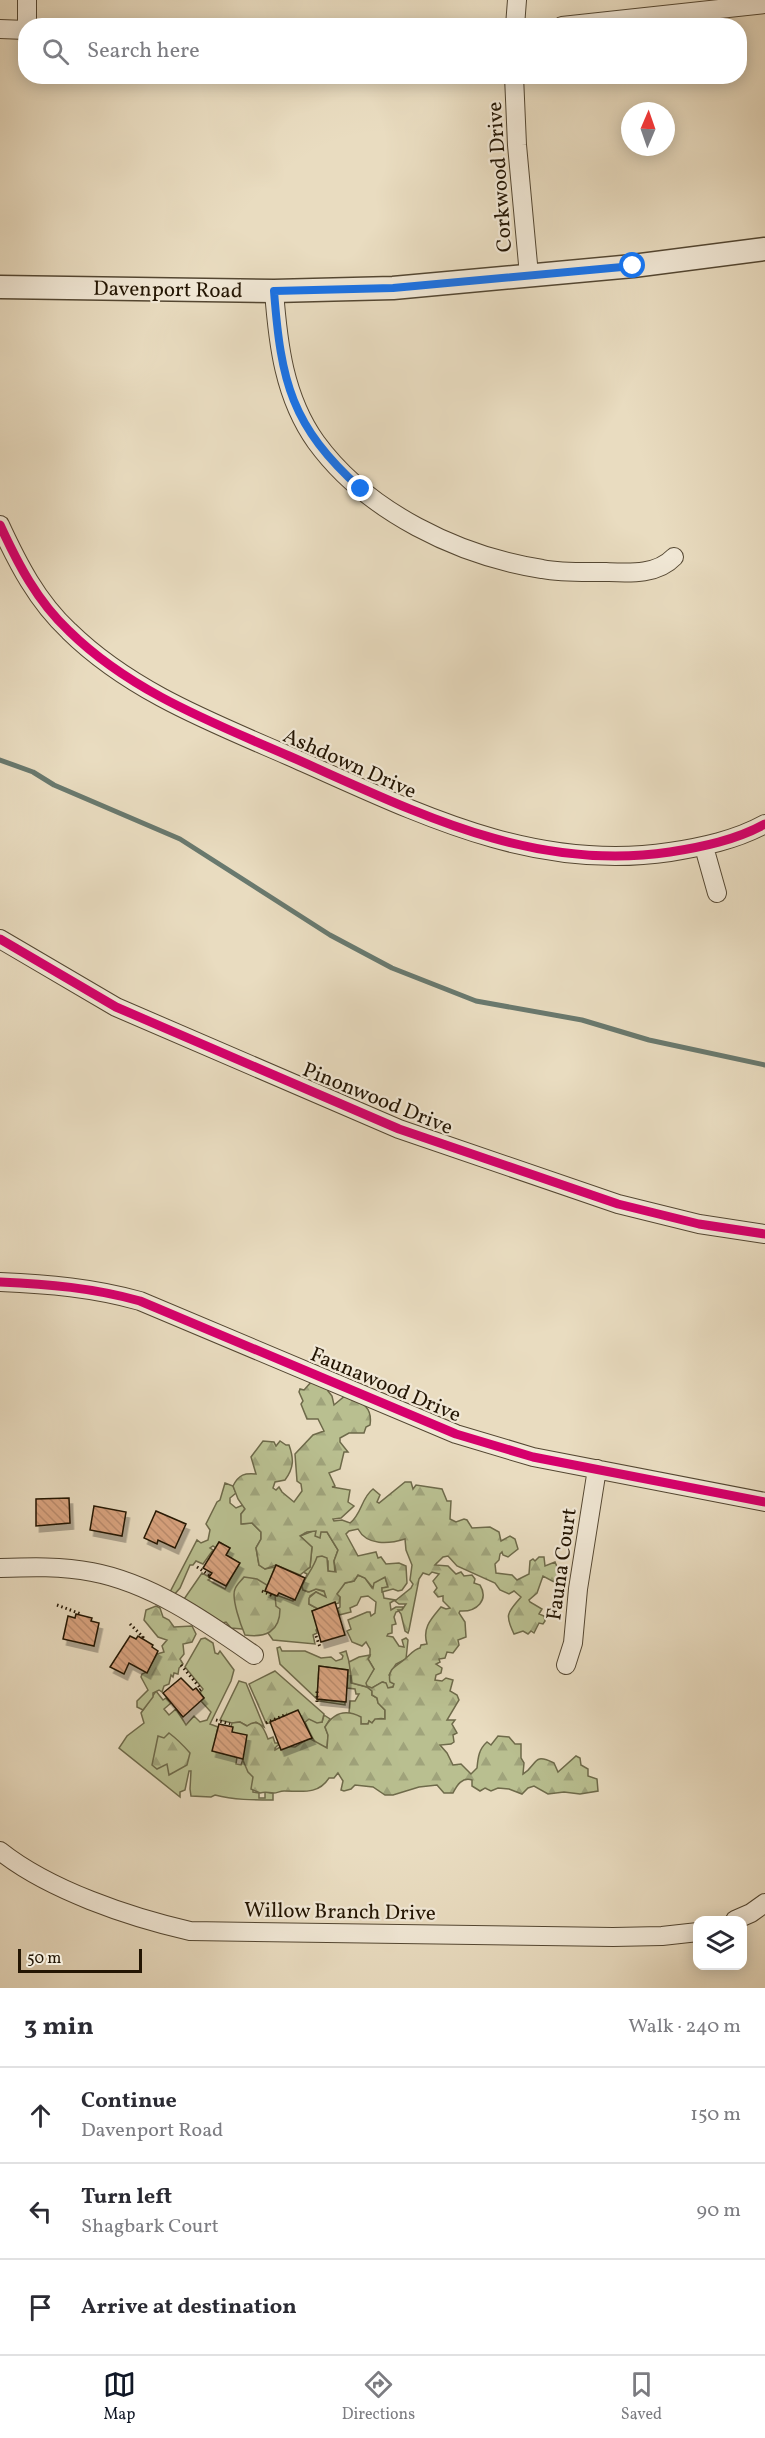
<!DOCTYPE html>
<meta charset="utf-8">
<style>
:root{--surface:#fff;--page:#f7f7f7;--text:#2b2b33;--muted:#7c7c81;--line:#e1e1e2;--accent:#111827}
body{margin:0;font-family:Vollkorn,serif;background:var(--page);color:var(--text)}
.controls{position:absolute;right:18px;bottom:18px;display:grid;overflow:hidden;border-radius:12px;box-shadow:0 3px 15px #0003}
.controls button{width:54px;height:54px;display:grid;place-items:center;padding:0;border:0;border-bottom:2px solid var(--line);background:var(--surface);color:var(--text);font:30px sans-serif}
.compass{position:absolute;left:621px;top:102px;width:54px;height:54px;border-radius:50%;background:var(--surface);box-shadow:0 3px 15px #0003;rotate:2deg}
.scale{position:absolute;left:18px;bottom:15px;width:124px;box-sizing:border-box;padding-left:6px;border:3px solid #231503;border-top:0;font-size:16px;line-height:21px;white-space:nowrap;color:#231503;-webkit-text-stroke:4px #f1e8d6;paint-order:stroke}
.stop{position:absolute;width:18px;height:18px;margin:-14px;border:4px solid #1a73e8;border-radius:50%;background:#fff}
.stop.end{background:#1a73e8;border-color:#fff;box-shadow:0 2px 6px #0008}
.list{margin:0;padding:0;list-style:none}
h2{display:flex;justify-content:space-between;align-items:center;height:78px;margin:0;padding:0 24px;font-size:26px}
h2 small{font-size:20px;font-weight:400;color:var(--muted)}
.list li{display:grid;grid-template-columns:39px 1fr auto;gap:18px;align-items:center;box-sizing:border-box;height:96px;padding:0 24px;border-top:2px solid var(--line)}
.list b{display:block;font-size:22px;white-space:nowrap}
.list p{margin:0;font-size:20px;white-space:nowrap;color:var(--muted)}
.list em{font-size:20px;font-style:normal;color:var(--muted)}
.icon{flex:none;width:33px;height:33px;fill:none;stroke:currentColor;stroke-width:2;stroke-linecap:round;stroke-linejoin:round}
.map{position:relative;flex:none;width:765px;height:1988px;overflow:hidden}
.search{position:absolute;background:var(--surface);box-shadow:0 3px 15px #0003;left:18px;right:18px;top:18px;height:66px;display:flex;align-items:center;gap:15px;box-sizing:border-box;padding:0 21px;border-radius:24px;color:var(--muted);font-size:22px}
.sheet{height:366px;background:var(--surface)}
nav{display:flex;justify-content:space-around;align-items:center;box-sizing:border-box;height:84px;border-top:2px solid var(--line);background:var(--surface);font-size:16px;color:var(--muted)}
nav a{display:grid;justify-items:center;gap:3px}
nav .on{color:var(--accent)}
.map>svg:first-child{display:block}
</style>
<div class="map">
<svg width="765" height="1988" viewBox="0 0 765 1988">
<defs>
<pattern id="forest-firs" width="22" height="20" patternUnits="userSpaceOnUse" patternTransform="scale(1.5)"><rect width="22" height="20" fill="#b9bf90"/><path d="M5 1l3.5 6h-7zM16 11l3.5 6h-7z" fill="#9fa37b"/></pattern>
<pattern id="building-back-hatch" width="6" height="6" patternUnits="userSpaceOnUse" patternTransform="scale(1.5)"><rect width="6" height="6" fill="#d9a37f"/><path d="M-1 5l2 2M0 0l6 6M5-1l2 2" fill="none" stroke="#ba8b6c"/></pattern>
<filter id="shadow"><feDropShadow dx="3.5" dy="6" stdDeviation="0" flood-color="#0004"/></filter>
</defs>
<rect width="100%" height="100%" fill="#e9dcc0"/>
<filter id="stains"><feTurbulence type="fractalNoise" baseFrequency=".00333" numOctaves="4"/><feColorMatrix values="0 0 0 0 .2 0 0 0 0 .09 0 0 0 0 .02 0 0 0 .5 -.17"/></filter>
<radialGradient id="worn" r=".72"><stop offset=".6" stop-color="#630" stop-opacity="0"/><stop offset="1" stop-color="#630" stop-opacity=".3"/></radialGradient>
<path fill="#b9bf90" stroke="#6e6a4a" stroke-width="1.5" d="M225 1483 233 1486 236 1493 230 1498V1503L236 1508 243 1505 245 1509 241 1514 242 1524 252 1523 261 1532V1539L256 1548 259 1565 265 1569 275 1567 265 1591 293 1601 302 1586 303 1590 308 1592 316 1589 325 1592 326 1598 316 1592 310 1596 309 1604 318 1609 312 1611 318 1628 316 1630 317 1633 313 1635 315 1644 273 1640 268 1633 264 1631 231 1628 226 1622 219 1624 182 1602 202 1573 211 1578 208 1580 225 1589 239 1563 226 1555 230 1548 219 1542 216 1548 213 1546 210 1548 213 1550 203 1564 196 1561 193 1565H190L180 1588 173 1596 169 1594 197 1540 201 1543 208 1540 210 1530 206 1524 217 1502 220 1500Z
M313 1531 327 1532 338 1550 334 1561 335 1573 328 1571V1561L320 1557C313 1563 314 1571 306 1577L307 1574 303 1572 310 1567 312 1547 300 1536Z
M358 1575 365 1578 372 1588 373 1583 385 1577 388 1587 382 1588 384 1598 395 1600 390 1603 391 1610 396 1607H403L402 1610 396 1612 394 1617 396 1624 392 1625V1633L388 1634 387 1636 393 1637 399 1646 404 1647 402 1640 406 1638 408 1640 406 1659 396 1664 389 1675 394 1684 393 1687 387 1688 383 1682 372 1688 367 1687 365 1683 374 1669 368 1659 370 1656V1649L366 1642 362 1646 352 1642 347 1631 351 1629 348 1620 367 1612H370L371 1616 375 1613 376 1602 368 1596 361 1597 357 1605 350 1608 351 1612 339 1615 337 1609 340 1607V1597L336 1594 345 1583 354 1581Z
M205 1638 213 1643 215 1653 218 1654 220 1651 234 1670 231 1681 210 1724 218 1727 213 1751 237 1757 236 1764 241 1765 243 1759 253 1777V1792L259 1793V1798H265V1792L273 1793V1800C253 1800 234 1800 215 1795L211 1797 191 1796 190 1789 191 1771H189L185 1790 180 1792V1797L119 1748 127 1736 144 1723 141 1713 156 1691 163 1700 166 1698 171 1703 164 1709 169 1715 176 1709 186 1725 194 1716 200 1722 207 1720 211 1712 201 1701 204 1698 200 1693 203 1689 185 1667 201 1639Z
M280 1647 282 1651H305L321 1658 331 1657 336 1661 342 1659 343 1656 340 1653 346 1651 350 1665 351 1683 367 1687 372 1691V1695L377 1698 378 1703 385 1710V1719C380 1718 375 1719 372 1723L369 1721 368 1724H361L360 1717 349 1713 350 1701H355L359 1694H356L355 1689 347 1688 348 1670 319 1666 317 1699 345 1702V1705L319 1701 280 1664 277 1648Z
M239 1681 246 1683 264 1727 256 1722 247 1726 240 1722 232 1723 220 1720Z
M324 1715 330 1719 325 1727 328 1735 327 1748C312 1744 311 1735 305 1722L309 1719 322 1722Z"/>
<path fill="url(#forest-firs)" stroke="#6e6a4a" stroke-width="1.5" d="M313 1380 329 1388 328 1391 332 1396 334 1405 346 1395C361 1402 373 1406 370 1425L366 1427 364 1433H349L340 1438V1442L348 1452H344L340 1469 329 1473 335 1486 332 1487 350 1490 348 1502 354 1506 341 1518 333 1519 334 1521 342 1520 350 1523C362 1514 361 1498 373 1489L380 1495 377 1502 379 1503 405 1482H411L413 1489 416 1485 442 1489 447 1501H451L450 1519 456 1522 464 1519 467 1520 472 1528 490 1527 499 1532 501 1541 510 1536 515 1539 518 1549 508 1557 503 1555 502 1552 500 1554 499 1560 495 1564 496 1573 512 1575 517 1580 529 1574 530 1561 533 1559 535 1561 539 1557H544L545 1566 555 1562 558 1569 563 1571 559 1581 554 1582 543 1576 537 1593 529 1600 530 1602 542 1609 539 1614 544 1616 545 1621 543 1624 539 1623 534 1633 531 1631 528 1634 523 1631 514 1634C504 1613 508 1613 521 1597L514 1591 509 1594 500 1590 495 1583 457 1566 448 1556 443 1557 435 1565 448 1566 456 1574 461 1572 464 1576 472 1575 475 1579 474 1583 480 1585C489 1600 477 1612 460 1611L459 1613 465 1622 466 1637 458 1640 459 1645 453 1653 447 1652 445 1658 439 1659 440 1662 436 1664 442 1668 441 1673 436 1675 435 1680 442 1681 446 1678 453 1680 450 1691 457 1695 459 1700 447 1720H455L452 1724 457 1733 453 1735 454 1742 451 1744 440 1745 447 1753 453 1765 461 1764 471 1774 477 1768C478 1757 479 1749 487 1742L491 1745 498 1736 509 1737 515 1744H521V1758L524 1763 523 1774C538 1765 532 1752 554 1763L558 1772 576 1756 580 1758 581 1765 588 1769V1776L597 1779 598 1791 580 1794 564 1792 548 1794 534 1786 528 1788 522 1794 509 1789 498 1788 491 1791 485 1788 480 1791 472 1786V1780C462 1777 457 1785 453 1793H444L437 1785 419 1787 393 1795H385L373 1787 355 1785 351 1789 344 1791 341 1790 343 1781 338 1773 334 1778H329C318 1795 302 1791 284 1791 280 1791 277 1793 274 1793 268 1793 266 1791 260 1793L251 1789 253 1777 248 1772 230 1730 232 1723 240 1722 247 1726C259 1717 264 1728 268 1739L273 1737 275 1743H280L275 1748V1750L282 1746 295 1747 309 1738 327 1748 328 1735 325 1727C334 1712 346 1709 361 1717V1724H368L369 1721 372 1723 375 1719H385V1710L378 1703 377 1698 372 1695V1691L367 1687 352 1683 349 1662 359 1657 370 1655 368 1659 374 1669 366 1683 367 1686 372 1688 382 1682 386 1683 388 1688 393 1687 394 1684 390 1682C387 1668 397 1666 405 1659 410 1655 414 1649 420 1648L421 1645 427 1644C422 1628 431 1619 441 1607L446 1609 450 1608 443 1601V1596L438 1597 434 1592 437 1588 433 1581 439 1574 432 1572 429 1575 423 1573 419 1579 409 1630 408 1633 405 1631 401 1614 398 1610H402L406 1604H399L395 1601 411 1588 413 1584 410 1580 412 1565 406 1550 405 1539C389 1544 367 1546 358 1529L349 1531 346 1534 358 1556 376 1552 378 1558 381 1557 386 1564 399 1563 406 1566 407 1583 402 1590 398 1591 393 1589 382 1592V1588L388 1587 385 1577 374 1583 373 1588 365 1578 358 1575 354 1581 345 1583 337 1594 340 1597 339 1603 318 1609 309 1604V1598L316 1592 326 1597 324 1591 316 1589 309 1592 303 1590 302 1586C307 1574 313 1569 317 1557L322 1556 327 1558 328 1571 336 1572 334 1561 338 1550 327 1532H321L320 1538 315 1536 316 1531 307 1532 300 1536 312 1547 310 1567 300 1575 276 1565 265 1569 259 1565 256 1548 261 1539V1532L252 1523 241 1524V1514L245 1509 238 1499 233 1486C239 1474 245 1473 256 1474L251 1457 263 1441 274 1442 276 1446 280 1441 286 1445H289C294 1459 294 1468 285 1480L275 1482 273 1488 276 1490 279 1487 282 1492 294 1502 302 1491 301 1484 297 1481 295 1454 313 1435 324 1431 318 1419H307L301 1404 303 1401 299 1392 300 1389 304 1390Z
M244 1577 257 1579 267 1585 265 1591 275 1595 276 1606 280 1609C280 1632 265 1638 245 1635 241 1626 231 1598 235 1589 237 1584 241 1581 244 1577Z
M156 1606 160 1608 163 1617 169 1620 174 1627 192 1626 196 1634 192 1642 183 1644 184 1654 180 1659 183 1664 179 1668 178 1674 174 1673 173 1677 171 1675 169 1684 164 1686 162 1692 159 1690 153 1693V1697L143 1710 137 1707V1701L148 1690 141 1677 142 1674 147 1672 157 1654 164 1652 162 1646 167 1640 158 1637 144 1620 146 1610Z
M275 1671 324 1714 322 1722 317 1723 309 1719 302 1724 266 1723 249 1684Z
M169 1733C177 1739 183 1745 190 1753L187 1765 169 1775 167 1764 157 1769 152 1765 158 1736 164 1738Z"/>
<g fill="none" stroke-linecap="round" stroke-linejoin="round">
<path stroke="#69796e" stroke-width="5" d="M0 760 33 772 54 785 180 839 330 935 392 968 476 1001 582 1020 649 1040 765 1065"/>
</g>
<path fill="url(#building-back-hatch)" stroke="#231503" stroke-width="1.5" filter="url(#shadow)" d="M69 1498 70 1523 36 1526V1499Z
M94 1506 126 1512 122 1536 90 1530Z
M156 1511 186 1524 175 1548 158 1540 157 1544 144 1538Z
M219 1542 230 1548 226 1555 240 1563 226 1586 209 1577 212 1573 203 1568Z
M276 1565 305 1578 295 1600 279 1593 277 1596 265 1591Z
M335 1602 345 1635 321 1642 312 1611Z
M76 1614 92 1618 91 1621 99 1623 94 1646 63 1639 68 1616 75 1618Z
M130 1636 136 1639 138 1636 153 1645 152 1647 158 1651 147 1673 129 1663 124 1674 110 1667Z
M319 1666 348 1670 346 1702 317 1699Z
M181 1678 193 1690 196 1688 204 1698 183 1717 163 1693Z
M298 1710 312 1738 281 1750 270 1722Z
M219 1724 233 1727 232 1732 247 1735 243 1759 212 1751Z"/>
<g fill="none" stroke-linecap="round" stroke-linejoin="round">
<g stroke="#544732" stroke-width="20">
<path id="minor" d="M27 0V26
M515 26 517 0
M562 26 765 4
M0 29 26 30
M514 76 517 145 529 275
M274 291C278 344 284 397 316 442 367 512 459 556 542 569 563 573 585 572 606 572 630 573 657 575 674 557
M0 525C18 564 37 601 69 631 130 691 211 722 289 756 412 810 530 873 670 852 702 847 736 840 765 824
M704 847 717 893
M0 939 116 1007 399 1129 618 1204 699 1224 765 1234
M0 1282C48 1284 94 1288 140 1301L456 1434 533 1457 765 1502
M0 1568C30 1567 62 1566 92 1572 151 1583 205 1621 254 1655
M566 1665 573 1643 578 1589 597 1469
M0 1851C49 1890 129 1917 190 1931L613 1937 662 1936 698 1932
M735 1920 751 1913 765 1903"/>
</g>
<g stroke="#544732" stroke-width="25">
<path id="tertiary" d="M0 287 274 291 393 288 633 266 765 249"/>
</g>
<path stroke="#231503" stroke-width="3" stroke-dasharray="1.5 3" stroke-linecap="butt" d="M197 1567 209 1575 210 1572
M262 1591 273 1596
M57 1605 81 1614 80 1615
M130 1624 143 1637 141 1638
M316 1636 320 1647
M181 1665 201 1689 198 1691
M317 1702V1691
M216 1720 230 1724
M266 1723 287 1714"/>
<use href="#minor" stroke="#f1e8d6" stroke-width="18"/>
<use href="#tertiary" stroke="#f1e8d6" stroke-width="22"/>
<g stroke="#f1e8d6" stroke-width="13">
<path id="cycleway" d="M0 525C18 564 37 601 69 631 130 691 211 722 289 756 412 810 530 873 670 852 702 847 736 840 765 824
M0 939 116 1007 399 1129 618 1204 699 1224 765 1234
M0 1282C48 1284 94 1288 140 1301L456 1434 533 1457 765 1502"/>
</g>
<use href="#cycleway" stroke="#d6006c" stroke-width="9"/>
</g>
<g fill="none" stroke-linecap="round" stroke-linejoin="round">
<path stroke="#1a73e8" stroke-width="8" d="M361 489C291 426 281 382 274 291L393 288 633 266"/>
</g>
<g text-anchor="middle" stroke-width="4.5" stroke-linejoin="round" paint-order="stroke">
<g font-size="21" fill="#231503" stroke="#f1e8d6">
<text transform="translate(499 177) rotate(-94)" y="7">Corkwood Drive</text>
<text transform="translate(168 289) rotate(1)" y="7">Davenport Road</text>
<text transform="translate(350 763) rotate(24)" y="7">Ashdown Drive</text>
<text transform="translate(378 1098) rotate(22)" y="7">Pinonwood Drive</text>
<text transform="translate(386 1384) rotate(23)" y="7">Faunawood Drive</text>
<text transform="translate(561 1564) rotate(-82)" y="7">Fauna Court</text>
<text transform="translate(340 1911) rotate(1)" y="7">Willow Branch Drive</text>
</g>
</g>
<rect width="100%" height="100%" filter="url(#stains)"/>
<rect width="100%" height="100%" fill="url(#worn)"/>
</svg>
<div class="controls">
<button><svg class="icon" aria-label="layers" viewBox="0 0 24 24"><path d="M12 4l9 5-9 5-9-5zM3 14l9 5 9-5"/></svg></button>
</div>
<svg class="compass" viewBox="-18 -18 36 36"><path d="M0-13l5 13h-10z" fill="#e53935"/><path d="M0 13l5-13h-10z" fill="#7c7c81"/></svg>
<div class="scale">50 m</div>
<div class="stop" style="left:633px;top:266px"></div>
<div class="stop end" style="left:361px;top:489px"></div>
<div class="search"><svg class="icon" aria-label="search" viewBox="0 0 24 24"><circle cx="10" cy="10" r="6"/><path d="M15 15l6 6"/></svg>Search here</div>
</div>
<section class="sheet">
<h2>3 min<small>Walk · 240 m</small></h2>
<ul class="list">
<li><svg class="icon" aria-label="ahead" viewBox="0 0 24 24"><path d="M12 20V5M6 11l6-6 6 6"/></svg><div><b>Continue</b><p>Davenport Road</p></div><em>150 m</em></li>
<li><svg class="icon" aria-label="left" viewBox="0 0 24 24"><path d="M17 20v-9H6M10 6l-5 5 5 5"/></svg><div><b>Turn left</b><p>Shagbark Court</p></div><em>90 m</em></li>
<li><svg class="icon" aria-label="arrive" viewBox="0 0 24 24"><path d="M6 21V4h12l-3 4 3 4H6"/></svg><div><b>Arrive at destination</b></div></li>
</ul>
</section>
<nav>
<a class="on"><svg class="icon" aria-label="map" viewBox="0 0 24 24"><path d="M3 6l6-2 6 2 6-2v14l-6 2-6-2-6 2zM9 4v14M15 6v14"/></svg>Map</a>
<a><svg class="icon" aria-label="directions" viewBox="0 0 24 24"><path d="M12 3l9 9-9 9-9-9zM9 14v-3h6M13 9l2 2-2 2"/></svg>Directions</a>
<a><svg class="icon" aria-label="saved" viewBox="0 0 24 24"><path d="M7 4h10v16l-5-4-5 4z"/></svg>Saved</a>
</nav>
